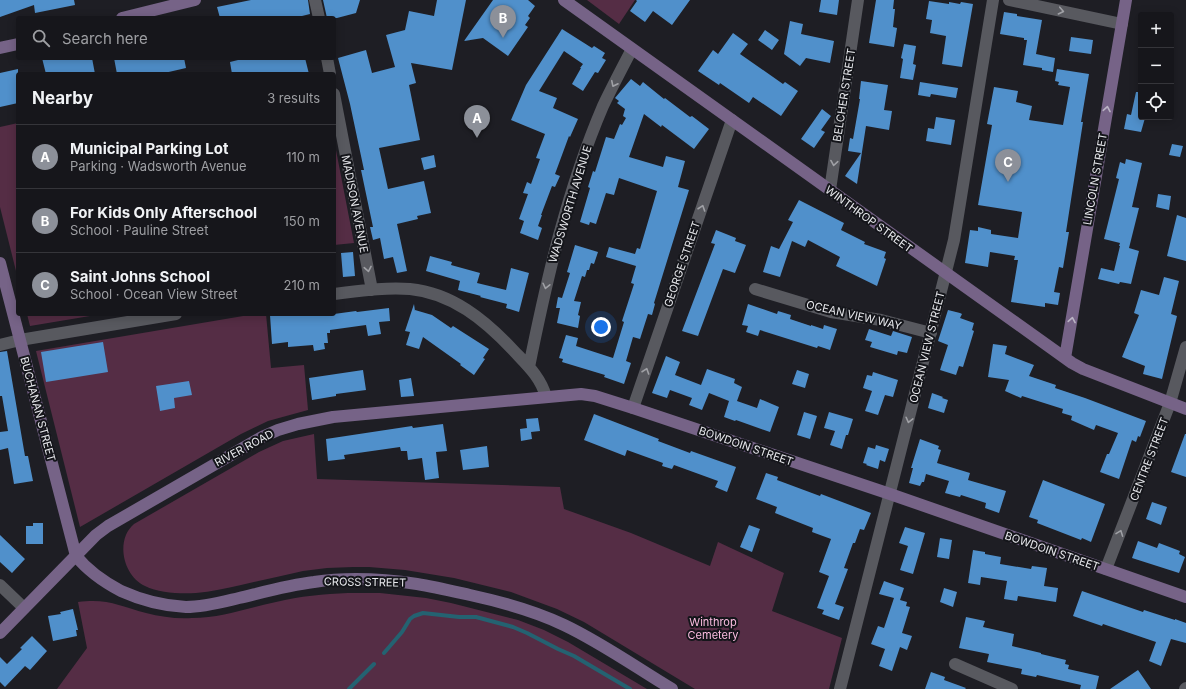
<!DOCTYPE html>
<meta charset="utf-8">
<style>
:root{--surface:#16161b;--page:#232328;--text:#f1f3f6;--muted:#9e9fa3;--line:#35353a;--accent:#8c9099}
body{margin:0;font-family:Inter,sans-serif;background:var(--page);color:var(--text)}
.controls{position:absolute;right:12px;top:12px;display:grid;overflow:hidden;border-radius:4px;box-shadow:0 2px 10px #0003}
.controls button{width:36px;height:36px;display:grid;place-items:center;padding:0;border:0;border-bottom:1px solid var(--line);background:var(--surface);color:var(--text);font:20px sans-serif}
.you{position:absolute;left:601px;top:327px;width:14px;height:14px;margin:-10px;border:3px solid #fff;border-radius:50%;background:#1a73e8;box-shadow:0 0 0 6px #1a73e833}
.badge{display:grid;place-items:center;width:26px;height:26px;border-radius:50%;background:var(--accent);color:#fff;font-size:13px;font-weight:700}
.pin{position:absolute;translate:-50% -33px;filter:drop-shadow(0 1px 2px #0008)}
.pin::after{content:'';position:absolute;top:21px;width:14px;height:12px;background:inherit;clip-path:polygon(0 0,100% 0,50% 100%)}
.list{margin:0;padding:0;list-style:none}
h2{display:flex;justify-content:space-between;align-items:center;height:52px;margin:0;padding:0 16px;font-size:17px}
h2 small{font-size:13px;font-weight:400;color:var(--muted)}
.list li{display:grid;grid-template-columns:26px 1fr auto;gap:12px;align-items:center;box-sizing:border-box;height:64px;padding:0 16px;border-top:1px solid var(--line)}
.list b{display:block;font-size:15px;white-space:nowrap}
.list p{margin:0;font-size:13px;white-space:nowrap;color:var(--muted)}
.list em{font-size:13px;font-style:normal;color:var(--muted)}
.icon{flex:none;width:22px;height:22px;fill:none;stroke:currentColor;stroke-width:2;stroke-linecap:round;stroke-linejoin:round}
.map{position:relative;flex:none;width:1186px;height:689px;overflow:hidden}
.search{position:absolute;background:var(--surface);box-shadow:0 2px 10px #0003;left:16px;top:16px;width:320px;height:44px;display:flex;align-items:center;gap:10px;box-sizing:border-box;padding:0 14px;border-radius:4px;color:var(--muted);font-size:15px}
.panel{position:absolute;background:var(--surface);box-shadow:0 2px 10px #0003;left:16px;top:72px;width:320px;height:244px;border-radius:4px}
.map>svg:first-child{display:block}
</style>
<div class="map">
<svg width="1186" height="689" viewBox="0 0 1186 689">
<rect width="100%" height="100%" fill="#1e1e24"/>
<path fill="#552d45" d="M587 0H635L619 24Z
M18 123V279L0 207V127Z
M334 142 335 145 354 243 334 245Z
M27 314H102L30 326Z
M255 314H266L271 368 304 365 308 410 268 421 241 434 80 527 36 351Z
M314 434 317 479 560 487 564 509 631 533 710 566 718 542 784 573 772 611 842 638 829 689H695L584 622 557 609 511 592 454 578 405 570 369 567H353L327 568 303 571C283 576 262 580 241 585 226 588 211 592 196 593 180 594 159 593 145 586 123 576 115 540 134 524L259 452 283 441Z
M348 593H380L426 598 451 603 518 620 544 630 568 642 647 689H57L87 648 78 602C107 598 120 606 146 613 161 617 177 619 192 618 221 618 247 608 276 602 300 596 324 594 348 593Z"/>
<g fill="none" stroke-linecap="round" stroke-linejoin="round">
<path stroke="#246271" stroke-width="4" d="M384 653 402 632 410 619 414 616 423 613 459 617H476L513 627 527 633 558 649 574 656 630 689
M349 689 374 664"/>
</g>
<path fill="#5090cb" d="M0 0H74L75 5 35 13 34 5 0 17Z
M251 0H308L310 14 294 18H220L217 7Z
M323 0H360L356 13 337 18H327Z
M437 0H466L452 70 411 63 416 83 409 85 420 140 379 148 388 189 424 181 431 213 417 216 418 219 397 224 407 271 397 273 393 257 384 259 380 238 373 240 370 227H373L361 170H364L350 104 338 58 366 50 372 73 395 67 386 35 405 30 409 11 434 16Z
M493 0H528L535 6 528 16 530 18 525 25 528 27 508 56 483 38 464 41Z
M636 0H690L672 25 653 11 645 22 630 11 637 1Z
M821 0H839L837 15 819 12Z
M876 0H894L893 9H895L893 27 897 28 894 47 869 43Z
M929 1 949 4V2L960 4 961 2 973 4 962 67 942 64 946 36 930 33 932 20 926 19Z
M1004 12 1017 14V16L1042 20 1036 54 1055 58 1053 72 1042 70V68L1023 65 1027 40H1024V38L1000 34Z
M790 21 803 24 801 34 834 41 830 63 806 58 800 66 784 54Z
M562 29 592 48 594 46 605 53 602 58 606 60 598 73 595 72 583 91 572 84 581 68H580L583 64 564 51 539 91 557 98 553 108 578 119 570 137 569 136 555 174 560 176 555 187 552 186 541 215H542L538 226 542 228 538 240 520 233 524 221 519 219 528 194 523 193 527 182 531 184 540 159 536 158 545 134 511 120 526 85Z
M765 30 779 40 772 50 758 40Z
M733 33 748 44 740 54 783 84 785 82 798 91 781 116 753 97 749 103 720 83 719 85 698 71 713 50 718 54Z
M1071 37 1093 40 1091 54 1069 51Z
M904 44 916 46 913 64 916 65 913 80 900 78 903 59 901 58Z
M42 58H92L95 74H46Z
M114 58H184L186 68 160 74H117Z
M246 58H305L309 74H232L230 62Z
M18 69V103L0 107V73Z
M1057 69 1089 74 1081 122H1083L1066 232H1069L1063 268 1059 267 1054 292 1060 293 1058 305 1045 303V307L1011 302 1018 260H1014L1015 256 990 252 988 267 965 263 970 230 978 231V227L991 230V234L1018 238 1022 212 978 205 992 125 987 124 994 87 1018 91 1016 102 1032 106 1029 120 1063 125 1070 87 1058 85 1059 82 1055 81Z
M631 79 640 86 643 82 664 99 665 98 690 117 692 116 709 129 694 149 662 125 661 127 644 114 629 157 663 167 666 156 685 161 678 187 689 190 654 303 655 304 652 315 648 314 640 339 633 337 626 361 631 363 624 384 604 377 605 375 562 362 563 359 559 358 566 335 578 338 576 346 613 358 624 322 622 321 634 284 631 283 636 266 606 257 609 247 635 254 637 248 640 249 657 191 619 178 614 195 606 193 596 224 590 222 589 225 580 222 590 188 588 187 593 171 595 172 606 137 614 139 620 124 622 125 626 118 623 116 625 109 617 103 619 101 615 98Z
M861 81 888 85 884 110 892 111 889 130 866 126 857 184 845 176 861 153 848 151 850 138 853 139 860 99H859Z
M920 82 958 88 956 98 931 94 930 97 918 95Z
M1136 92H1141V117L1145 118 1141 132 1124 129 1127 114 1131 115Z
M822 109 831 116 821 130 825 132 814 148 801 139Z
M936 117 955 120 951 145 926 141 928 128 934 129Z
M1172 144 1183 146 1180 157 1169 155Z
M434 155 436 167 424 170 421 158Z
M1126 159 1142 163 1132 207 1139 208 1129 248 1139 251 1131 284 1120 282 1119 284 1098 279 1101 268 1114 271 1120 246H1119L1120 243 1104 239 1119 179 1116 178 1120 162 1125 164Z
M1158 194 1171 196 1169 210 1156 207Z
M799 200 844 223 841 230 865 242 864 244 886 252 884 258 886 259 877 286 836 266 840 257 808 240 805 247 792 241 780 277 763 272 771 246 779 249 793 222 788 220Z
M1177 215 1186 218V261L1167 256Z
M716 230 736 238 735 241 746 245 735 273 723 269 698 336 682 331 715 244 711 243Z
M575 245 598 252 594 264 591 263 589 270H587L585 277 582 276 574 301 581 302 578 315 580 316 578 328 557 323 560 308H556L558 297 562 298 570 273 567 272Z
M353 252 355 276 343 277 341 253Z
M430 256 452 262 451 265 480 273 477 283 506 290 511 268 529 273 519 312 506 308 507 304 480 297 481 296 458 290 460 281 426 271Z
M1164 277 1179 281 1171 314 1177 316 1162 379 1143 374 1145 366 1122 357 1139 315 1134 313 1141 290 1159 295Z
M414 304 415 311V310L432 315 451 328 453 326 489 349 483 358 485 359 474 375 460 365 461 364 423 337 419 349 406 345 410 332 405 331Z
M748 304 777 314 778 311 791 315 790 319 811 326V325L823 329 824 325 837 329 830 350 818 346 817 348 760 330 758 336 746 332 748 326 742 325Z
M389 308 390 321 379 322 381 334 368 336 366 325 330 330V333H327L328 343H324L325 349 314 351 313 345 288 347V342L272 344 270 315 284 314H334L356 311 357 312Z
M948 310 960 313 962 314 960 318 974 323 972 330 974 331 963 367 959 366 956 375 940 370 948 345 938 341Z
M869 329 891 336 893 331 912 337 907 353 898 351 897 355 870 347 872 342 865 340Z
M103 342 108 372 46 382 41 352Z
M993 344 1007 346 1005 354 1034 365 1029 376 1056 385 1055 388 1085 398 1146 421 1140 437 1138 436 1136 442 1132 440 1119 479 1100 472 1107 454H1109L1118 433 1096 425 1094 430 1071 420 1072 416 1062 413 1063 409 1022 396 1021 398 1005 391 1009 380 988 377Z
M7 351 25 456H28L33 481 14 484 8 448 0 450V432L8 431 2 396H0V352Z
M666 356 680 362 675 375 701 385 707 369 735 379 734 383 742 387 737 401 757 408 760 399 779 407 770 432 736 420 735 421 724 417 729 401 709 393 702 410 689 405 692 398 670 390 667 398 652 393Z
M363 370 366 390 336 394V396L312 400 309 378Z
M797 370 809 374 805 388 792 384Z
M873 372 898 380 893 397 885 395 878 415 865 411 872 391 863 388 867 375 872 376Z
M411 378 414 396 401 397 399 380Z
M189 381 192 395 174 398 175 408 160 411 156 386Z
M932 393 943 397 942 398 948 400 944 413 928 408Z
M804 412 817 416 810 439 797 435Z
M829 412 853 419 848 435H846L842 449 830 445 835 431 824 428Z
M594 414 659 439 658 441 690 453 691 451 736 467 727 492 715 487 718 481 674 465 672 469 662 466 663 463 627 450 625 456 584 440Z
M538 418 540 431 531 432 532 439 521 441 520 429 527 428 526 419Z
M443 424 447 451 436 452 439 478 425 480 422 458 408 460 407 451H401L400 447 344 455 345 459 328 461 326 439 412 426 413 428Z
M1185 434H1186V477L1171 472Z
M920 439 939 446 938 449 941 450 937 463 970 473 968 480 1006 491 999 513 985 508 986 503 961 495 960 497 945 493 949 481 926 474 924 482H922L920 486 909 483 913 468H911Z
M876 445 889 449 885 462 880 460 878 469 866 465 867 464 863 463 868 447 875 449Z
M487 446 489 467 463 470 460 450Z
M766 473 778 477 777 480 820 496 821 494 871 513 864 530 860 529 855 543H853L844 568 848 569 835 604 844 607 839 620 822 614 824 610 817 608 829 576 819 572 831 539 812 532 813 528 775 513 777 507 756 499Z
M1043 480 1105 504 1091 542 1082 538 1081 540 1037 523 1038 520 1029 517Z
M1152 502 1167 507 1161 525 1146 519Z
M33 523H43V544H26V526H33Z
M749 525 760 529 752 552 740 547Z
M905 527 925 533 913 574 900 570 908 546 899 543Z
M0 535 25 559 12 573 0 562Z
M940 538 952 540 949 559 937 557Z
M1138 541 1157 548 1159 543 1180 551 1179 554 1185 557 1179 573 1132 558Z
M973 550 985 552V554L1001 557 1000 564 1031 569 1032 566 1047 568 1044 586 1058 588 1056 602 1018 596 1017 601 1004 599 1007 581 981 577 980 585 968 583Z
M884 581 904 588 900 600 907 602 906 606 910 607 902 633 912 636 907 650 900 647 892 671 879 666 885 649 871 644 878 626 884 628 894 598 879 594Z
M944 588 957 592 953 607 940 602Z
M1082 591 1143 612 1144 610 1175 620V619L1186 623V643L1171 639 1161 666 1149 661 1156 642 1103 624 1102 626 1073 616Z
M73 609 78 630H76L77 636 53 641 48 616 61 614 60 612Z
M966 617 985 621 983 627 1014 634 1012 646 1041 653V654L1066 660 1065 664 1069 665 1068 669 1099 676 1096 689H1080L1081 685 1037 675 1036 677 1021 674 1022 669 987 662 989 654 959 648Z
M32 636 47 651 30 670 25 666 5 687 0 682V657L7 664 22 649 20 648Z
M1138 670 1151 689H1110Z
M931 672 945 677 944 680 966 688 965 689H925Z"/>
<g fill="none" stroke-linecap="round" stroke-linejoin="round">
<path stroke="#58595f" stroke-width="12" d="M315 0 319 18
M1009 0 1122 24
M327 58 330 74
M334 94 372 290
M830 190 858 0
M755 289 831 312 881 320 931 333
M334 294C359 291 385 287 410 289 452 293 485 320 513 350 526 364 541 377 546 397
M0 345 20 340 176 314
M529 367C547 278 567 190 603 106 612 87 622 68 632 49
M633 408 732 120
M1106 569 1170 403 1186 347
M0 585 24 608
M955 664 1012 689
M840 689 954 240 993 0
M1185 689 1186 688"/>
<path stroke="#766387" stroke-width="12" d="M564 0 1072 363 1083 369 1186 409
M122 18 195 0
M0 48 18 44
M0 263 76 556C88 571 104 582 121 591 141 600 163 606 186 607 204 607 222 602 239 598 264 592 289 585 314 582 348 577 384 579 417 584 435 587 452 591 470 595 502 602 535 611 564 625 602 643 637 668 672 689
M1065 358 1126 0
M0 633 96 535 108 526 262 437 278 430 298 424 333 417 581 394 595 396 633 408 890 494 1186 597"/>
</g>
<defs><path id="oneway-chevron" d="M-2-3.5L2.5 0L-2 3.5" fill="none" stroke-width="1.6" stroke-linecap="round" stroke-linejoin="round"/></defs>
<g stroke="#a0a1a6">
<use href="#oneway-chevron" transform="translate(1061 11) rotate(12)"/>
<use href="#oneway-chevron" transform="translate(614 84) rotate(116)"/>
<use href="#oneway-chevron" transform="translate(834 163) rotate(99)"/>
<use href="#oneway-chevron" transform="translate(702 208) rotate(-71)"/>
<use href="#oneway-chevron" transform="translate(368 269) rotate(79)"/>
<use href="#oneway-chevron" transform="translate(546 286) rotate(103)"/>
<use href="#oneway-chevron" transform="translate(646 371) rotate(-71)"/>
<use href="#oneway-chevron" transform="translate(909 420) rotate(104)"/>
<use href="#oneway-chevron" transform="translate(1120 533) rotate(-69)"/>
</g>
<g stroke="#bab3c4">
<use href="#oneway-chevron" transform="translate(1107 109) rotate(-80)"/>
<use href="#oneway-chevron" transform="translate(1072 320) rotate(-80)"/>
</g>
<g text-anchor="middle" stroke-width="4" stroke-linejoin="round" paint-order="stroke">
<g font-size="11" fill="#e8e9ed" stroke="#14151a">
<text transform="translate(844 95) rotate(-81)" y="4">BELCHER STREET</text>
<text transform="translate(1095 179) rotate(-80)" y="4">LINCOLN STREET</text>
<text transform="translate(355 204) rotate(79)" y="4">MADISON AVENUE</text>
<text transform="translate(570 204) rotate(-73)" y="4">WADSWORTH AVENUE</text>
<text transform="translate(869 219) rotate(36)" y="4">WINTHROP STREET</text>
<text transform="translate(682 264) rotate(-71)" y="4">GEORGE STREET</text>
<text transform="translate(854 315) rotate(13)" y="4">OCEAN VIEW WAY</text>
<text transform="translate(927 347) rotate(-76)" y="4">OCEAN VIEW STREET</text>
<text transform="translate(38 409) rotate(75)" y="4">BUCHANAN STREET</text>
<text transform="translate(746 446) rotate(19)" y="4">BOWDOIN STREET</text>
<text transform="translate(244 448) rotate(-28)" y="4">RIVER ROAD</text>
<text transform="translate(1149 459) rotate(-69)" y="4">CENTRE STREET</text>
<text transform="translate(1052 551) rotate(19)" y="4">BOWDOIN STREET</text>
<text transform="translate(365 582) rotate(1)" y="4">CROSS STREET</text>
</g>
<g font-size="11" fill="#fcbde1" stroke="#14151a">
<text x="713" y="626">Winthrop<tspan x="713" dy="13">Cemetery</tspan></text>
</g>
</g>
</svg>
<div class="controls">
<button>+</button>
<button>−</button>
<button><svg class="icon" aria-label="locate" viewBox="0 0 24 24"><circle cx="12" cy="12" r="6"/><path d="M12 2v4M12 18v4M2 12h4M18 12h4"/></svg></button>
</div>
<div class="you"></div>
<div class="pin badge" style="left:477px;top:138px">A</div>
<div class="pin badge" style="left:503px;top:38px">B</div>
<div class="pin badge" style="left:1008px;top:182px">C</div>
<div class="search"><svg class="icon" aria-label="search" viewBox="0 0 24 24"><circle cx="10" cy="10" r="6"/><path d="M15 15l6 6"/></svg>Search here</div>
<section class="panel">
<h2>Nearby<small>3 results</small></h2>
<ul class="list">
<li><span class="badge">A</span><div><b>Municipal Parking Lot</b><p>Parking · Wadsworth Avenue</p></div><em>110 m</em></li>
<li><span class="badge">B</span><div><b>For Kids Only Afterschool</b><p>School · Pauline Street</p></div><em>150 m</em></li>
<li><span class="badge">C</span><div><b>Saint Johns School</b><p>School · Ocean View Street</p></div><em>210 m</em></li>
</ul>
</section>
</div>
